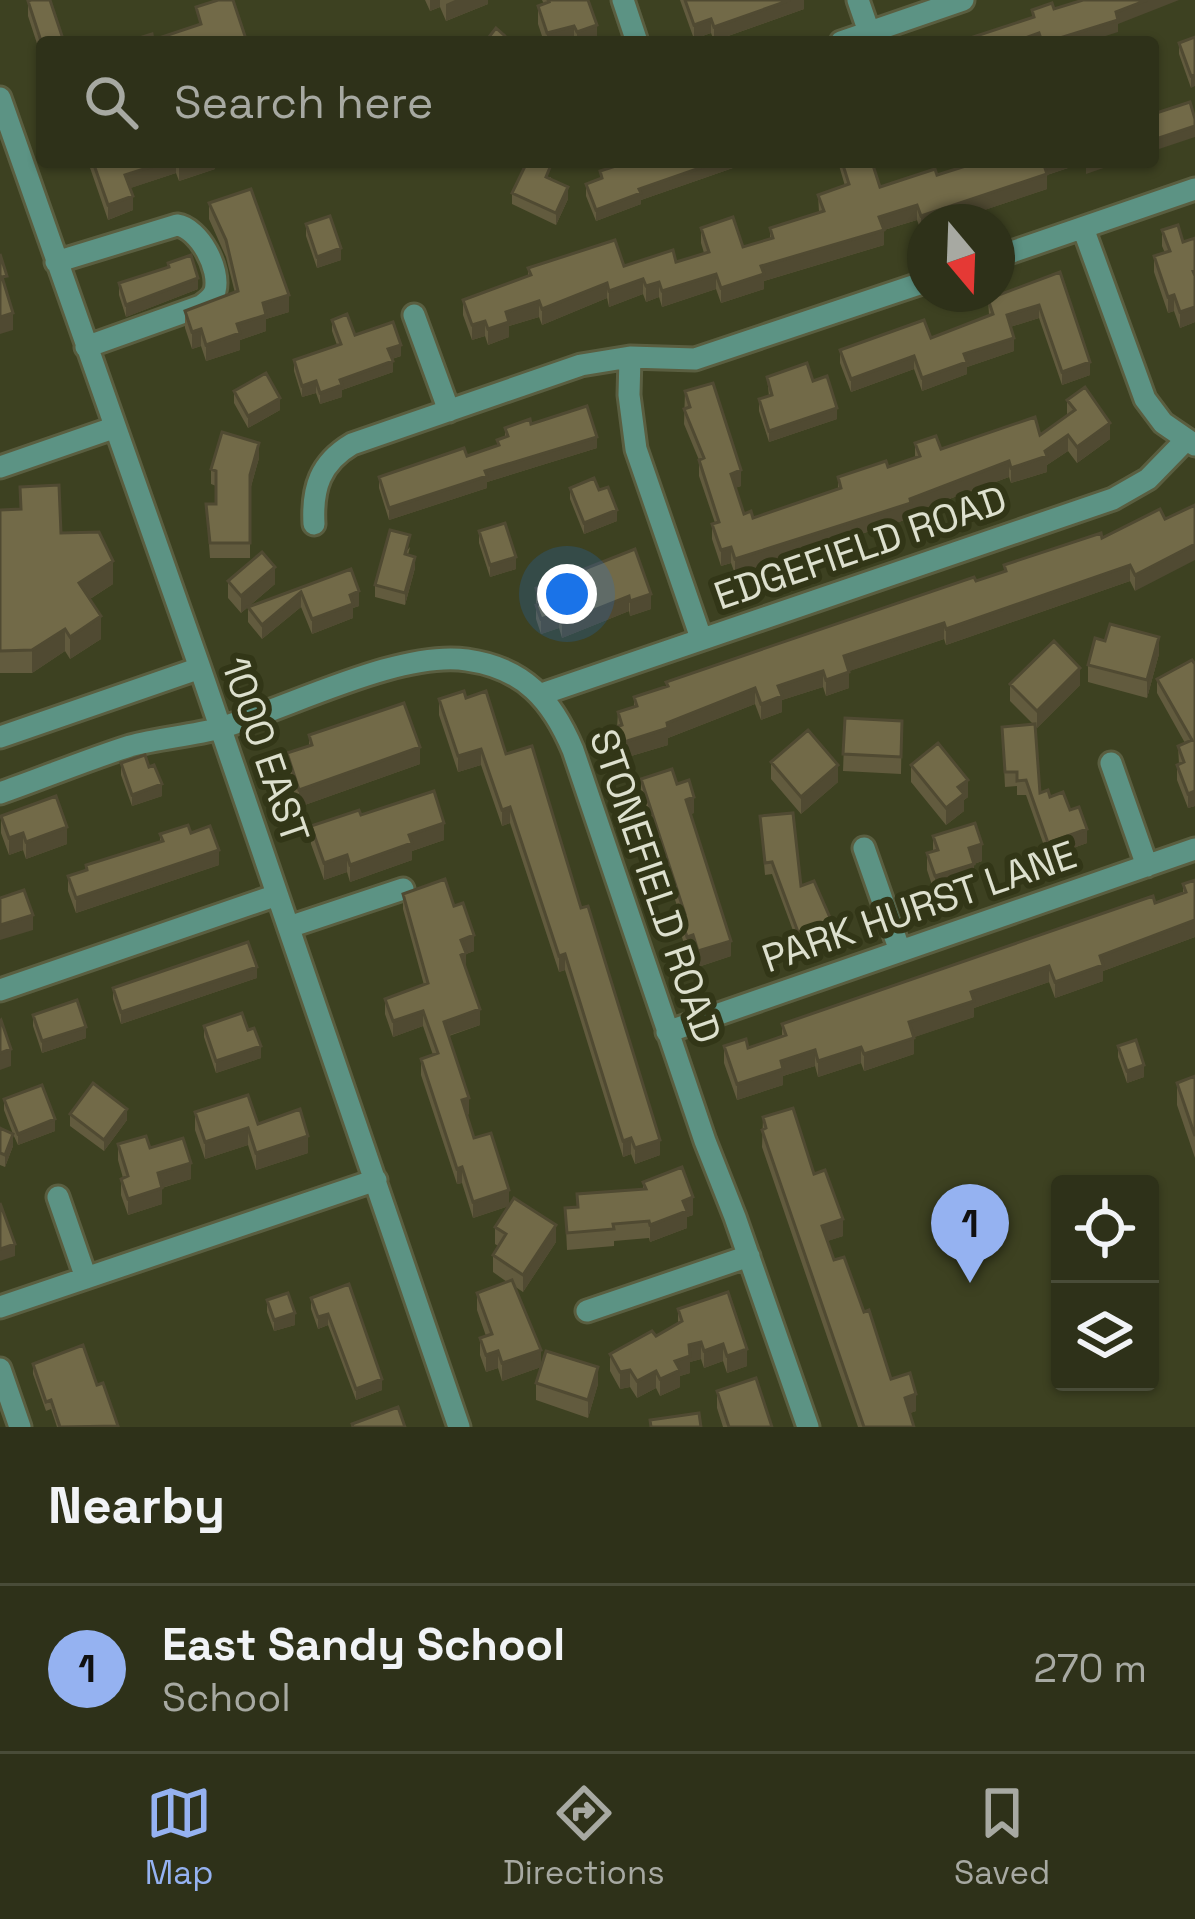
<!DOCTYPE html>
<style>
:root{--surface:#2e3119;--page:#3a3d26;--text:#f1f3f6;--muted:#a7a9a2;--line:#494c38;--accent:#95b2f1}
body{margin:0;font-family:"Space Grotesk",sans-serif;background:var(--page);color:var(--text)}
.controls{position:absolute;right:36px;bottom:36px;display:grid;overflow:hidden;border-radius:12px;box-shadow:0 3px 9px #0004}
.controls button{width:108px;height:108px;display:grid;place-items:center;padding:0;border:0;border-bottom:3px solid var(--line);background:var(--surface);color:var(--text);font:60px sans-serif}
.compass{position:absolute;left:907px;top:204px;width:108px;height:108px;border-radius:50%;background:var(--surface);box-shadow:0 3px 9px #0004;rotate:161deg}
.you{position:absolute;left:567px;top:594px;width:42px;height:42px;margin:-30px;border:9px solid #fff;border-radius:50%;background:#1a73e8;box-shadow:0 0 0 18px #1a73e833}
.badge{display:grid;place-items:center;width:78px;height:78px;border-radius:50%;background:var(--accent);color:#111;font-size:39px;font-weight:700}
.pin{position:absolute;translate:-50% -99px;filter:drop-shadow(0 3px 6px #0008)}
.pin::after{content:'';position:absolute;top:63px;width:42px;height:36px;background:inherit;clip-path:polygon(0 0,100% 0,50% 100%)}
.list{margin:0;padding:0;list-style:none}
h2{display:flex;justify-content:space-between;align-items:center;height:156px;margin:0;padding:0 48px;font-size:51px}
h2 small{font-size:39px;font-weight:400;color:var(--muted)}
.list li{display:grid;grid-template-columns:78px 1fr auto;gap:36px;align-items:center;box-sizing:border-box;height:168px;padding:0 48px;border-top:3px solid var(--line)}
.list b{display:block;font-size:45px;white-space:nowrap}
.list p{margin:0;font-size:39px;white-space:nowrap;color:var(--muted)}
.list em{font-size:39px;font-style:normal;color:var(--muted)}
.icon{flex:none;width:66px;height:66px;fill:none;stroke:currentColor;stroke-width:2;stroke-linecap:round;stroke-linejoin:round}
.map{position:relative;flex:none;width:1195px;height:1427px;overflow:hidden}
.search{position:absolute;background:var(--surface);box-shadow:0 3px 9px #0004;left:36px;right:36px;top:36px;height:132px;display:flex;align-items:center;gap:30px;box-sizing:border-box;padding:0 42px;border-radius:12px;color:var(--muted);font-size:45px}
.sheet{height:324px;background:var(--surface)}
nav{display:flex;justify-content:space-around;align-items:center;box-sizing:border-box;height:168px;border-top:3px solid var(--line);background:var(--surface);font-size:33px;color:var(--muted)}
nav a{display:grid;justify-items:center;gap:6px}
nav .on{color:var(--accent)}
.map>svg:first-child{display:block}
</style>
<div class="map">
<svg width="1195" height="1427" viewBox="0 0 1195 1427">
<rect width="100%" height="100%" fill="#3d4121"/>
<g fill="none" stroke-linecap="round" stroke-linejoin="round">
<g stroke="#5a5e40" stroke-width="27">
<path id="minor" d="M623 0 637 42
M858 0 869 32
M841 42 963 0
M0 98 200 668 459 1427
M1083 228 1145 399 1163 423 1195 445
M997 257 1195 189
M56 262 177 225C199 228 221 269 215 291 212 299 207 301 201 306L86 347
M414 315 449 411
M630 357 629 395 636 449 701 638
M0 467 113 428
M314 524C312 488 320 463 352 444L581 365 630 357 695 359 925 282
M542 694 1113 499 1148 479 1185 441
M0 737 200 668
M1111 763 1147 866
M0 793C43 778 86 760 130 746 159 738 191 736 220 728 289 708 399 650 467 660 524 668 552 700 573 750L705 1141 735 1217 808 1427
M864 848 900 951
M289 927 403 889
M0 990 277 895
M667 1032 1195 849
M58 1197 86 1278
M0 1307 376 1180
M587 1311 749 1256
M0 1369 20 1427"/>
</g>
<use href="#minor" stroke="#5c9384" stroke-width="21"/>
</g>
<path fill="#625b3e" d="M425 0H488V4L446 21 440 7 430 11Z
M542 0H588L597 42H544L538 24V6L544 4Z
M680 0H804V9L714 41 711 33 694 39Z
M28 1 42 42V59L28 16Z
M1195 37 1191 88 1179 54V43Z
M88 162H215V169L179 181 176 173 130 188 133 210 108 220Z
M628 162H750L641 200V204L596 221 586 196V184L600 179V171Z
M838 162H872L880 187 937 175 1071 162V167L1047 175V189L921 231 917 220 884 230V245L764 281V289L721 303 716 289 662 307 659 297 646 302 643 294 609 307 607 298 542 325 539 317 509 326V337L488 345 485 336 472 340 463 315V300L528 275V268L624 266 676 262 704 253 701 243V228L743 247 770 239V228L819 212 818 195 845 186Z
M551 177V179L568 199 556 225 512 204V193Z
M209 203 289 312 266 319V331L240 340V350L206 361 201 346 192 349 185 328V311L235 293 226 257 209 219Z
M306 224 341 260 317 268 306 236Z
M1162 230 1183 242 1195 238V322L1180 328 1174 311 1168 313 1154 272V256L1165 253 1162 246Z
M168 263 198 289 126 317 119 295V283L168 267Z
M1060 272 1090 375 1062 385 1039 318 1010 327 1014 351 967 367V374L922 391 914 369 851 392 840 363V350L931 338 989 315 988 299Z
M332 320 355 335 401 356 392 359 393 372 342 390V397L320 404 316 393 302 397 294 371V360L337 345 332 331Z
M767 377 813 381 837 419 769 442 759 411V399L769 396Z
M234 391 280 410 248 428 234 403Z
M685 391 741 486 735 488 744 514 753 518 838 490V477L888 467 915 458V443L941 449 1040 435 1067 415V400L1110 439 1077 463 1068 451 1047 465V472L1011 483 1009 477 911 513V518L735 574 731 563 721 566 712 539V524L715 523 699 476V460L684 424Z
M531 424 597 448 487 482V488L389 520 379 488V477L467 456 497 446V440L505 437V428Z
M259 458 250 490V558H210L206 504H216V486L211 484V469Z
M570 488 599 490 617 521 584 534 570 499Z
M1160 509 1135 591 1130 581 946 645 944 639 849 671V688L826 696 823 687 782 700V712L761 720 755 704 668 738V745L621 759 616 743 618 712 634 707V697L666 687V682L1004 572V565L1102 538Z
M0 510 61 533 113 584 90 599 101 639 70 659 65 651 32 673H0Z
M479 531 516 569 490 577 479 543Z
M410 547 408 555 415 568 405 605 375 597V585Z
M635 549 651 609 630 616 629 611 562 638 559 628 541 634 536 619V588Z
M351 569 359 606 353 608V618L312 634 301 607 262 639 248 622V607Z
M228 581 275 584 241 613 228 598Z
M1159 654 1147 698 1088 682V665Z
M1195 664V806L1188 808 1177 780V765L1179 764 1178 746 1185 743 1157 693V679Z
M1010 684 1080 685 1037 728 1036 727 1040 793 1070 810 1087 843 1048 857 1026 795H1017V786L1005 787 1002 727 1033 724 1010 701Z
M466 698 506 754 581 908 660 1155 635 1164 631 1154 623 1157 565 970 559 972 510 823 502 826 481 765 458 772 439 715V699Z
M845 718 902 721 901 774 843 771Z
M309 735 420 764 299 807 287 771V753L309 746Z
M771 762 838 782 801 814 771 779Z
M121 763 149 767 162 796 132 806 121 775Z
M911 765 968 797 964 800V811L946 825 911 782Z
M641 779 677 784 694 813 690 814 731 956 698 967 693 951 687 953 680 931V915L641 795Z
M361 815 444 840 412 851V860L350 882 347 872 324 880 311 844V826Z
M1 816 67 844 26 859 23 850 9 855 1 833Z
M760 816 801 886 831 931 798 944 772 874 765 875Z
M191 833 219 865 76 913 68 891V876L86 870V865L160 842V834Z
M933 836 982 861 974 864V881L935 894 927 870V853L933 852Z
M1195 880V937L1103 971V981L1055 998 1049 982 974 1008V1017L914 1037V1054L864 1071 861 1063 818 1077 815 1066 783 1076V1085L737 1100 724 1063V1046L748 1048 782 1037V1024L1183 893V884Z
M403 894 454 906 474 951 466 954V969L480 1025 449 1036 469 1114 467 1115 474 1138 509 1205 556 1242 523 1292 514 1286 541 1367 502 1381 498 1368 486 1372 480 1355V1338L486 1336 477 1310V1293L507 1282 493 1272V1255L498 1246 495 1244V1227L509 1206 473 1218 462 1183 457 1184 421 1075V1059L433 1055 423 1026 393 1037 385 1014V999L424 985 403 909Z
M257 978 121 1024 113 999V988Z
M33 1015 86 1038 42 1053 33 1026Z
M204 1026 248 1030 261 1058 216 1073 204 1037Z
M1118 1046 1144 1077 1127 1083 1118 1057Z
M1195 1076V1158L1177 1105V1083Z
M4 1099 55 1131 18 1145 13 1134V1146L5 1167 0 1165V1128L13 1134 4 1110Z
M195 1112 258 1124 308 1153 256 1170 248 1145 205 1159 195 1130Z
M70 1114 127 1120 104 1151 70 1126Z
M763 1117 814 1174 843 1236 827 1241 834 1260 864 1312 891 1379 916 1411 910 1413 914 1427H858L762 1147Z
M118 1144 150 1148 191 1179 162 1188V1204L128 1215 121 1195V1179L123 1178 118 1160Z
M643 1182 693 1215 687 1217V1228L650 1242 649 1238 614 1241V1246L567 1250 565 1208 577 1207V1194L643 1190Z
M349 1284 382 1390 356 1400 328 1325 318 1329 311 1309V1298Z
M267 1300 295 1325 274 1331 267 1312Z
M678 1309 747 1366 727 1373 723 1361 704 1368 701 1359 690 1362V1373L680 1376V1387L660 1396 656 1388 637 1398 630 1387 620 1389 610 1371V1354L656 1336 678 1323Z
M33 1364 97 1385 118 1427H57L51 1409 46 1411 33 1374Z
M536 1383 598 1384 588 1418 536 1400Z
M717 1391 772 1427H723L717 1408Z"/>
<path fill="#504a32" d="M430 0H440V7L430 11Z
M455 0H488V4L446 21V4Z
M790 0H804V9L714 41V27Z
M1147 0H1179L1118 24V32L1087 42H1047Z
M711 19V33L694 39V25Z
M597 25V42H577V32Z
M574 26V42H547V33Z
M1039 33V42H1014Z
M1195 74V86L1191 88V76Z
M1195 126V137L1153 151V140Z
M166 162H176V173L125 190V175Z
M192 162H215V169L179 181V166Z
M717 162H750L641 200V204L596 221V210L639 189Z
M1043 162H1071V167L1047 175V189L949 222H925V230L921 231V216Z
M1086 162H1121L1086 174Z
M568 187V199L556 225V213Z
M133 196V210L108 220V205Z
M917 205V220L884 230V245L764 281V289L721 303V288L761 266 879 217Z
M341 248V260L317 268V257Z
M716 274V289L662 307V291Z
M198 278V289L126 317V305Z
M643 279V294L609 307V291Z
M659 282V297L646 302V286Z
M607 283V298L542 325V309Z
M289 295V312L266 319V331L240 340V350L206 361V345L237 324 263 303Z
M1174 295V311L1168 313V297Z
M539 301V317L509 326V337L488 345V329L506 312Z
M1039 305V318L1007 328V315Z
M1195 307V322L1180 328V312Z
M13 313V330L0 334V317Z
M485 321V336L472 340V325Z
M201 329V346L192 349V332Z
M1014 338V351L967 367V374L922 391V378L964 354Z
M401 345V356L388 360V349Z
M914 356V369L851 392V379Z
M393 361V372L342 390V397L320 404V393L340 380Z
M1090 362V375L1062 385V372Z
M316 381V393L302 397V386Z
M280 398V410L248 428V416Z
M837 408V419L769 442V431Z
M1110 423V439L1077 463V447Z
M1068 435V451L1047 465V472L1011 483V468L1045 451Z
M597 437V448L487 482V488L389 520V508L485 471Z
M259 443V458L250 490V475Z
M1009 461V477L911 513V518L735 574V559L910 499Z
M741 470V486L731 489V474Z
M617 510V521L584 534V523Z
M1195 544V560L1135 591V575Z
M731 547V563L721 566V550Z
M415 557V568L405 605V593Z
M516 557V569L490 577V565Z
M113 561V584L79 606V583Z
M1130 565V581L946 645V629Z
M275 567V584L241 613V596Z
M359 591V606L353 608V618L312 634V619L350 595Z
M301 592V607L262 639V625Z
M651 594V609L630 616V601Z
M629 596V611L562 638V623Z
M559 613V628L541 634V619Z
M101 616V639L70 659V637Z
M944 623V639L844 673V656Z
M65 629V651L32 673V650Z
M1159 637V654L1147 698V680Z
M1080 668V685L1037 728V711Z
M823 671V687L782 700V712L761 720V704L778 686Z
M849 672V688L826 696V680Z
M755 688V704L668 738V745L621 759V743Z
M420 747V764L299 807V790Z
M481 749V765L458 772V756Z
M838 765V782L801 814V797Z
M968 780V797L964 800V811L946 825V808L958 787Z
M162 784V796L132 806V795Z
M1195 791V806L1188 808V794Z
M694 797V813L686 816V800Z
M510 807V823L502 826V810Z
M444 823V840L412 851V860L350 882V865L409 835Z
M67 827V844L26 859V842Z
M1087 829V843L1048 857V843Z
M23 833V850L9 855V838Z
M982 844V861L974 864V881L935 894V876L969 848Z
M219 850V865L76 913V898Z
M347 855V872L324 880V863Z
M33 915V930L0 940V925Z
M831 920V931L798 944V932Z
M1195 920V937L1103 971V981L1055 998V982L1100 956Z
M474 935V951L466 954V969L461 971V940Z
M693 935V951L687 953V937Z
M731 941V956L698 967V951Z
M565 954V970L559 972V956Z
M1049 966V982L974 1008V1017L909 1039V1022L971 992Z
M257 967V978L121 1024V1012Z
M480 1009V1025L444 1037V1022Z
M423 1011V1026L393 1037V1021Z
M86 1027V1038L42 1053V1041Z
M914 1038V1054L864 1071V1054Z
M261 1046V1058L216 1073V1061Z
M861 1047V1063L818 1077V1061Z
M11 1049V1066L0 1070V1053Z
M815 1050V1066L783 1076V1085L737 1100V1084L781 1061Z
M1144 1065V1077L1127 1083V1071Z
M469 1098V1114L462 1116V1100Z
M127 1109V1120L104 1151V1140Z
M55 1119V1131L18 1145V1134Z
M248 1128V1145L205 1159V1142Z
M13 1134V1146L5 1167V1155Z
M308 1136V1153L256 1170V1153Z
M631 1138V1154L623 1157V1141Z
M660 1140V1155L635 1164V1148Z
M191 1163V1179L158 1189V1173Z
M462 1167V1183L457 1184V1169Z
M162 1188V1204L128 1215V1199Z
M509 1190V1206L473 1218V1202Z
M693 1197V1215L687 1217V1228L650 1242V1225L683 1201Z
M843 1219V1236L822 1243V1226Z
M556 1225V1242L523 1292V1275Z
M15 1244V1256L0 1261V1249Z
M295 1313V1325L274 1331V1320Z
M328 1314V1325L318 1329V1317Z
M701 1342V1359L690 1362V1373L680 1376V1387L660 1396V1379L689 1345Z
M723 1344V1361L704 1368V1351Z
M747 1349V1366L727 1373V1356Z
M541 1350V1367L502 1381V1363Z
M498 1351V1368L486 1372V1355Z
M598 1367V1384L588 1418V1400Z
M630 1370V1387L620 1389V1372Z
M656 1371V1388L637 1398V1381Z
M382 1379V1390L356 1400V1389Z
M916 1394V1411L905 1415V1398Z"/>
<path fill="#726a48" stroke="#504a32" stroke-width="3" d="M31 0H50L64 42H42V44L28 1Z
M218 0H233L247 42H137L136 39 152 34 153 40 201 24 196 7Z
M548 0H588L597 25 577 32 574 26 547 33 538 6 549 2Z
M685 0H790L714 27 711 19 694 25Z
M1083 0H1147L1116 12 1118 20 1047 42H1042L1039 33 1014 42H958L1034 17 1032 10 1052 3 1054 9Z
M496 28 505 36 508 42H485Z
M1195 37V74L1191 76 1179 43Z
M1190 102 1195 119V126L1153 140V114Z
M93 162H166L125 175 133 196 108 205Z
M527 162H544L551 165 546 177 568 187 556 213 512 193Z
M628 162H717L639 189 641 193 596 210 586 184 602 178 600 171Z
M842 162H872L880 187 935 169 937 175 978 162H1043L1047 174 921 216 917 205 879 217 884 230 761 266 764 274 721 288 716 274 662 291 659 282 646 286 643 279 609 291 607 283 542 309 539 301 506 312 509 322 488 329 485 321 472 325 463 300 531 275 528 268 615 240 624 266 673 250 676 262 709 252 701 228 733 217 743 247 773 238 770 228 824 211 818 195 849 184Z
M251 189 289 295 263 303 266 315 237 324 240 333 206 345 201 329 192 332 185 311 238 291 226 240 209 203Z
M330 216 341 248 317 257 306 224Z
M1178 225 1183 242 1195 238V270L1193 271 1195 276V307L1180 312 1174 295 1168 297 1154 256 1170 251 1162 230Z
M0 254 7 276 2 277 13 313 0 317Z
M191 255 198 278 126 305 119 283 169 267 168 263Z
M1060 272 1090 362 1062 372 1039 305 1007 315 1014 338 964 354 967 362 922 378 914 356 851 379 840 350 924 320 931 338 993 314 988 299Z
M347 314 355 335 393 322 401 345 388 349 393 361 340 380 342 385 320 393 316 381 302 386 294 360 341 344 332 320Z
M807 363 813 381 827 376 837 408 769 431 759 399 772 395 767 377Z
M266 373 280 398 248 416 234 391Z
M713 383 741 470 731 474 744 514 751 511 753 518 841 488 838 477 886 461 888 467 920 456 915 443 936 436 941 449 1035 417 1040 435 1075 410 1067 400 1085 387 1110 423 1077 447 1068 435 1045 451 1047 456 1011 468 1009 461 910 499 911 503 735 559 731 547 721 550 712 524 719 522 699 460 704 458 684 409 690 407 685 391Z
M587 406 597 437 485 471 487 476 389 508 379 477 464 448 467 456 499 445 497 440 508 436 505 428 530 419 531 424Z
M222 432 259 443 250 475V543H210L206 504H216V471L211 469Z
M594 478 599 490 608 487 617 510 584 523 570 488Z
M59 485 61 533 99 532 113 561 79 583 101 616 70 637 65 629 32 650 0 651V510L21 509 20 487Z
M1195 505V544L1135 575 1130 565 946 629 944 623 844 656 849 672 826 680 823 671 778 686 782 696 761 704 755 688 667 723 668 728 621 743 616 727 622 725 618 712 637 706 634 697 668 686 666 682 974 577 976 581 1006 571 1004 565 1101 533 1102 538 1160 509 1165 519Z
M505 523 516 557 490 565 479 531Z
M390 530 410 535 405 554 415 557 405 593 375 585Z
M635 549 651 594 630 601 629 596 562 623 559 613 541 619 536 605 541 603 536 588Z
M262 552 275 567 241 596 228 581Z
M351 569 359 591 350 595 353 604 312 619 301 592 262 625 248 607Z
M1110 624 1159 637 1147 680 1088 665 1095 638 1105 641Z
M1054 641 1080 668 1037 711 1010 684Z
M1192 660 1195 664V791L1188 794 1177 765 1184 762 1178 746 1192 740 1157 679Z
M464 691 466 698 486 691 506 754 532 746 581 908 588 906 660 1140 635 1148 631 1138 623 1141 565 954 559 956 510 807 502 810 481 749 458 756 439 699Z
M404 703 420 747 299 790 287 753 312 745 309 735Z
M845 718 902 721 901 757 843 754Z
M1035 724 1040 793 1048 790 1050 797 1063 792 1070 810 1079 807 1087 829 1048 843 1026 780 1017 781V772H1005L1002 727Z
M808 730 838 765 801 797 771 762Z
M938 743 968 780 958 787 964 794 946 808 911 765Z
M145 755 149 767 154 765 162 784 132 795 121 763Z
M672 769 677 784 689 780 694 797 686 800 731 941 698 951 693 935 687 937 680 915 685 914 641 779Z
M434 791 444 823 409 835 412 843 350 865 347 855 324 863 311 826 359 810 361 815Z
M56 796 67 827 26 842 23 833 9 838 1 816Z
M793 813 801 886 814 881 831 920 798 932 772 862 765 863 760 816Z
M975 823 982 844 969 848 974 864 935 876 927 853 938 850 933 836Z
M188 825 191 833 210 826 219 850 76 898 68 876 87 870 86 865 163 841 160 834Z
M445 879 454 906 463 903 474 935 461 940 466 953 461 955 480 1009 444 1022 469 1098 462 1100 474 1138 491 1133 509 1190 473 1202 462 1167 457 1169 421 1059 438 1053 423 1011 393 1021 385 999 428 983 403 894Z
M1195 880V920L1100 956 1103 965 1055 982 1049 966 971 992 974 1001 909 1022 914 1038 864 1054 861 1047 818 1061 815 1050 781 1061 783 1069 737 1084 724 1046 746 1039 748 1048 786 1035 782 1024 1153 896 1155 903 1186 892 1183 884Z
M24 890 33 915 0 925V898Z
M248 942 257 967 121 1012 113 988Z
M77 1000 86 1027 42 1041 33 1015Z
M242 1013 248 1030 254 1028 261 1046 216 1061 204 1026Z
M1 1020 11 1049 0 1053V1021Z
M1136 1040 1144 1065 1127 1071 1118 1046Z
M1195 1076V1136L1177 1083Z
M93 1083 127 1109 104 1140 70 1114Z
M42 1085 55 1119 18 1134 4 1099Z
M248 1095 258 1124 300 1109 308 1136 256 1153 248 1128 205 1142 195 1112Z
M793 1108 814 1174 825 1170 843 1219 822 1226 834 1260 844 1257 864 1312 869 1310 891 1379 910 1373 916 1394 905 1398 914 1427H864L762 1130 766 1128 763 1117Z
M0 1128 13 1134 5 1155 0 1153Z
M146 1136 150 1148 183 1138 191 1163 158 1173 162 1188 128 1199 121 1179 128 1176 118 1144Z
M682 1167 693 1197 683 1201 687 1211 650 1225 649 1221 613 1224 614 1229 567 1233 565 1208 578 1207 577 1194 646 1189 643 1182Z
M514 1198 556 1225 523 1275 493 1255 506 1234 495 1227Z
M0 1203 15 1244 0 1249Z
M512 1280 541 1350 502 1363 498 1351 486 1355 480 1338 492 1334 477 1293Z
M349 1284 382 1379 356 1389 328 1314 318 1317 311 1298Z
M728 1292 747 1349 727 1356 723 1344 704 1351 701 1342 689 1345 690 1356 675 1361 680 1370 660 1379 656 1371 637 1381 630 1370 620 1372 610 1354 652 1331 656 1336 682 1321 678 1309Z
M288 1293 295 1313 274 1320 267 1300Z
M83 1345 97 1385 103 1383 118 1426 60 1427 51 1400 46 1402 33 1364Z
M546 1351 598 1367 588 1400 536 1383Z
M756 1378 772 1427H729L717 1391Z
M398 1407 405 1427H353L352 1424Z
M699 1413 701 1427H651L650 1420Z"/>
<g text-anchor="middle" stroke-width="12" stroke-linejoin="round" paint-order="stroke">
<g font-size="39" fill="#dde0ce" stroke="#323617">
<text transform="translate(860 547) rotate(-19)" y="14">EDGEFIELD ROAD</text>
<text transform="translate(266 750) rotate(71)" y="14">1000 EAST</text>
<text transform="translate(656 886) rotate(71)" y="14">STONEFIELD ROAD</text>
<text transform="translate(919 906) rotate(-19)" y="14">PARK HURST LANE</text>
</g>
</g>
</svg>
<div class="controls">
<button><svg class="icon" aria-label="locate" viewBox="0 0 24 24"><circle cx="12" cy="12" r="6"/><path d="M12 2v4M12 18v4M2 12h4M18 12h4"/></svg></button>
<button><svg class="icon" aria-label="layers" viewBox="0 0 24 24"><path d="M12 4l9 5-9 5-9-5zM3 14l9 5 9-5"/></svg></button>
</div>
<svg class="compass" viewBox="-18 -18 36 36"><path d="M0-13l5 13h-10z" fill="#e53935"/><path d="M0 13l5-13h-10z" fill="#a7a9a2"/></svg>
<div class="you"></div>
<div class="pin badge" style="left:970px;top:1283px">1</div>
<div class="search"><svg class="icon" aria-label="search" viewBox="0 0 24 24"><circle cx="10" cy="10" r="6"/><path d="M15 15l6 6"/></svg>Search here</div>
</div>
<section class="sheet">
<h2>Nearby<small></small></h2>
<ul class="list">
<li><span class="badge">1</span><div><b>East Sandy School</b><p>School</p></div><em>270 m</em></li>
</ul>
</section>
<nav>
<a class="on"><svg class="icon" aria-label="map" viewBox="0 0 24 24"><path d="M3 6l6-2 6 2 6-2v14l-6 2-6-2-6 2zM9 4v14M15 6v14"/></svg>Map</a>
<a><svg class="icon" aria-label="directions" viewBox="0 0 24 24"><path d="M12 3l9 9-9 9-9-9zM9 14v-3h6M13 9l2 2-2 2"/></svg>Directions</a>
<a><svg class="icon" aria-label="saved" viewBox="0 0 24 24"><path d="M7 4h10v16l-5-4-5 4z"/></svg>Saved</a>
</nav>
